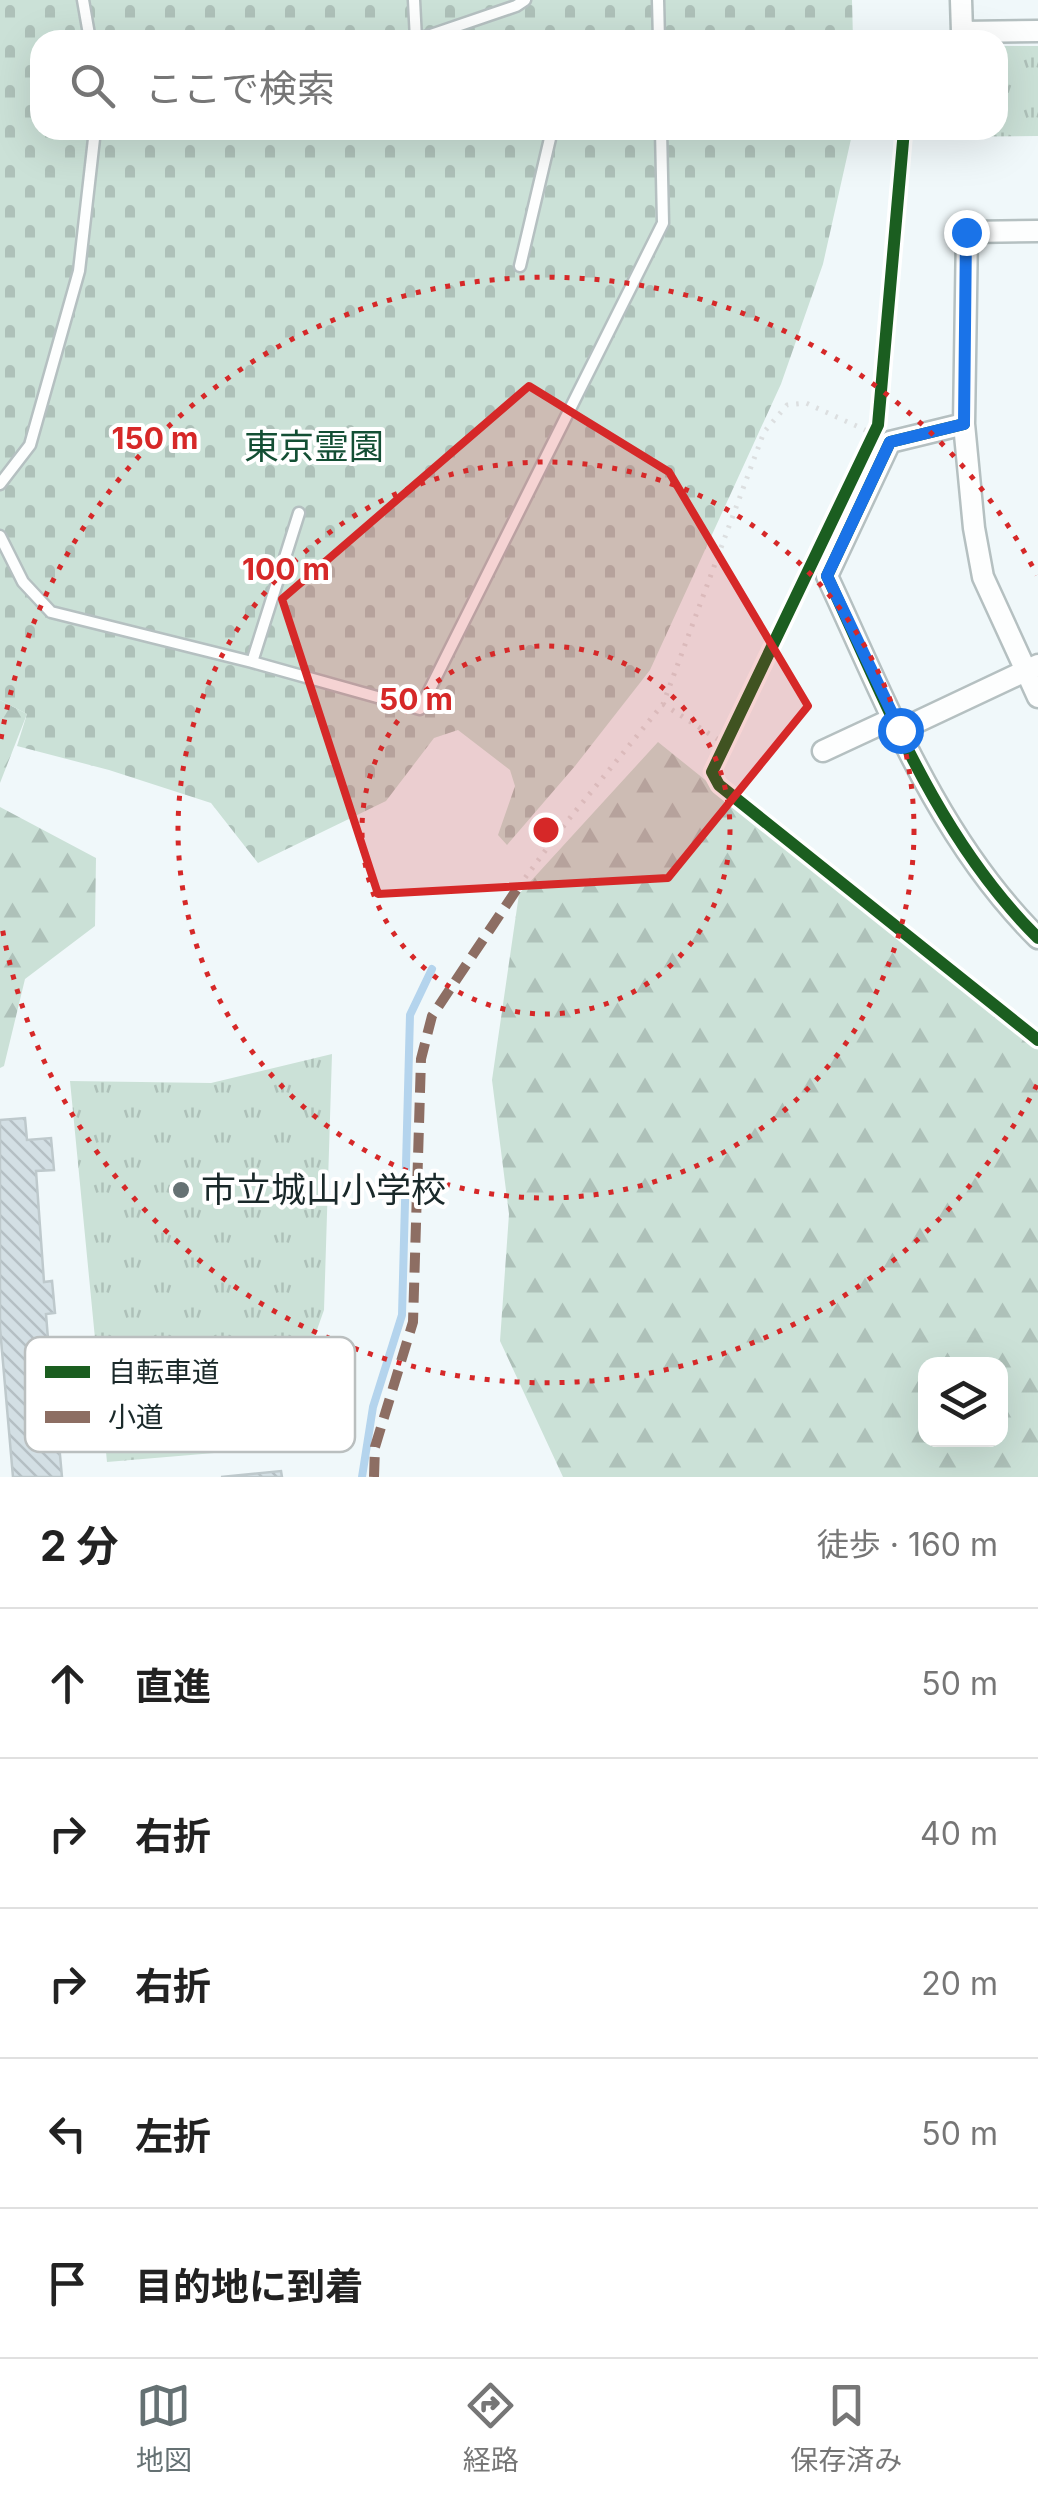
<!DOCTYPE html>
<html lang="ja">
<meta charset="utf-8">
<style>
:root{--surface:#fff;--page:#f2f2f2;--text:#222;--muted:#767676;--line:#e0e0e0;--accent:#657173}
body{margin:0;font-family:Inter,"Noto Sans JP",sans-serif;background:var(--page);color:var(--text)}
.controls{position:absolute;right:30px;bottom:30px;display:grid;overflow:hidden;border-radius:20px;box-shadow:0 10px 40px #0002}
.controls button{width:90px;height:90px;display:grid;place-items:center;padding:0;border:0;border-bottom:2px solid var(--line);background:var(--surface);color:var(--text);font:50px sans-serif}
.stop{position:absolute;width:30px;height:30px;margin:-22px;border:8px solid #1a73e8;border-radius:50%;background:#fff}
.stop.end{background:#1a73e8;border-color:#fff;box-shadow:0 2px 10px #0008}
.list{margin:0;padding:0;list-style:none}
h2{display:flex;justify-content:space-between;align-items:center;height:130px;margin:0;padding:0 40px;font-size:42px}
h2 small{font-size:32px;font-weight:400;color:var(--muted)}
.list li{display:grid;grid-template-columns:65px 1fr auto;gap:30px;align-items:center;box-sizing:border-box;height:150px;padding:0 40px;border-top:2px solid var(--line)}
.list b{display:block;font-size:38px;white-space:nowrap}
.list em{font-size:32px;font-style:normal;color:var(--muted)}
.icon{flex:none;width:55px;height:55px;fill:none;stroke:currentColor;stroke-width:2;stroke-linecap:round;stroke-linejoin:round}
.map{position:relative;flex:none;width:1038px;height:1477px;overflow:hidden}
.search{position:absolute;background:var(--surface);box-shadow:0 10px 40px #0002;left:30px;right:30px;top:30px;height:110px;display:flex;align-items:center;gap:25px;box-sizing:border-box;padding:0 35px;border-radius:30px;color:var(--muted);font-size:38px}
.sheet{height:880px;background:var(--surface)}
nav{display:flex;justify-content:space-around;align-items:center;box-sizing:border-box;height:140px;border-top:2px solid var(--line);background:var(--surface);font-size:28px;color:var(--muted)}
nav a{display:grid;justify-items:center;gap:5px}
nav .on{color:var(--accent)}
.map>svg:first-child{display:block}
</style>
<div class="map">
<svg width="1038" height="1477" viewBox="0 0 1038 1477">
<defs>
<pattern id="forest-firs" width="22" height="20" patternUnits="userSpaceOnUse" patternTransform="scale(2.5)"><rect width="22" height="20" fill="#cbe1d7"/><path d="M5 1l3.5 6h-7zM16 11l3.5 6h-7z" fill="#aec1b9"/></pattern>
<pattern id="cemetery-stones" width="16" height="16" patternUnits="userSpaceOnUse" patternTransform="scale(2.5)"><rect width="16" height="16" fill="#cbe1d7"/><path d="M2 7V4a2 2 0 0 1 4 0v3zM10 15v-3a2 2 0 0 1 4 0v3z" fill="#aec1b9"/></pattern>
<pattern id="park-tufts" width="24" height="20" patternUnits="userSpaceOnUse" patternTransform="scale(2.5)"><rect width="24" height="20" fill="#cbe1d7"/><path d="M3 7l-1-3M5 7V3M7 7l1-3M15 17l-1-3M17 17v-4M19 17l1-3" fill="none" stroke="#aec1b9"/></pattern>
<pattern id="building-back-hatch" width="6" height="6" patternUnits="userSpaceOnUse" patternTransform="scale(2.5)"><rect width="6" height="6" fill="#d3dfe4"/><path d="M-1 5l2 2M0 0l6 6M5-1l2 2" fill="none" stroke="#b5bfc4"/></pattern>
</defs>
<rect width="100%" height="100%" fill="#f0f8fa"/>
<path fill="url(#forest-firs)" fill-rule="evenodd" d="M0 700 27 714 0 783Z
M658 742 1038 1048V1477H563L500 1341 509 1214 492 1080 519 894ZM1000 1364V1440H926V1364Z
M0 807 96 858 95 926 25 979 4 1066 0 1068Z"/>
<path fill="url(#cemetery-stones)" d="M0 0H852L853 40H40V130H853L823 264 781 384 650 670 575 766 507 845 498 835 515 786 510 770 458 730 434 738 386 801 258 863 211 803 109 770 17 746 27 714 0 700Z"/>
<path fill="url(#park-tufts)" d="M998 46H1038V136L916 137V130H998Z
M332 1054 324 1310 275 1448 107 1462 70 1081 211 1083Z"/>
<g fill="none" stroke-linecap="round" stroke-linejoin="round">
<path stroke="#b4d4ed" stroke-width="8" d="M362 1477 373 1407 402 1315 410 1015 432 969"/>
</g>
<path fill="url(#building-back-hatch)" stroke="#bec9cc" stroke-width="2.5" d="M25 1118 27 1140 51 1138 54 1170 36 1171 44 1282 52 1281 55 1313 46 1314 54 1413 75 1411 77 1442 59 1444 62 1477H13L0 1328V1120Z
M281 1471 282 1477H221Z"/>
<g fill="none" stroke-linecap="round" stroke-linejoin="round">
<g stroke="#b5c0c1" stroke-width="15">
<path id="lane" d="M83 0 90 40
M414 0 416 40
M658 0 659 40
M416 40 516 6 525 0
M520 266 552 130
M0 484 30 445 79 271 95 130
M0 536 23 582 51 612 252 662 420 709 663 223 661 130
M252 662 299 513"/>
</g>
<g stroke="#b5c0c1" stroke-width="25">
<path id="street" d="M961 0 962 32 1038 31
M1038 231 967 232 964 424 974 528 983 577 1038 697
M964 424 890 442 827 576C886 702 937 838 1038 938
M900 730 1038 665
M823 751 894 718"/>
</g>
<path stroke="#dcdfe0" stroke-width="5" stroke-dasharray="2.5 8" stroke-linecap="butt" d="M878 426 904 130
M804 580 712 772 719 785 1038 1040
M663 704 725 744
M519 886 569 819 663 704 764 432 787 405 806 403 874 434"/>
<use href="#lane" stroke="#fdfefe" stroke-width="10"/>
<use href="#street" stroke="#fdfefe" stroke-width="20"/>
<path stroke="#8d6e63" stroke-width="10" stroke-dasharray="20 10" stroke-linecap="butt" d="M374 1477 375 1447 413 1322 421 1059 432 1016 519 886"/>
<g stroke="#fff" stroke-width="19">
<path id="cycleway" d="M904 130 878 425 712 772 719 785 1038 1040
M964 424 890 442 827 576C886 702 937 838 1038 938"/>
</g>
<use href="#cycleway" stroke="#1b5e20" stroke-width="12"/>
</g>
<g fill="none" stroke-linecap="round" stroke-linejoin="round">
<path stroke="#1a73e8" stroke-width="12" d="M900 730 827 576 890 442 964 424 966 232"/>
</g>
<path fill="#d62828" fill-opacity="0.2" stroke="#d62828" stroke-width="8" stroke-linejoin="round" d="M529 386 669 472 808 706 668 878 378 894 282 599Z"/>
<g fill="none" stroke="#d62828" stroke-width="5" stroke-dasharray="5 10">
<circle cx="546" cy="830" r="184"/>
<circle cx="546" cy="830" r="368"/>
<path d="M1037 1085A553 553 0 0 1 1 921M1 739A553 553 0 0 1 1037 575"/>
</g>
<circle fill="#657173" stroke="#fff" stroke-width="4" cx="181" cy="1190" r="10"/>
<g text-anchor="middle" stroke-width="8" stroke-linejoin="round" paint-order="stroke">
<g font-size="35" fill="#134f34" stroke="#fff">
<text x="314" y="459">東京霊園</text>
</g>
<g font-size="35" fill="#1a292a" stroke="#fff" text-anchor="start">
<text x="201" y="1202">市立城山小学校</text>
</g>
</g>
<rect x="25" y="1337" width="330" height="115" rx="15" fill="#fff" stroke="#babfbf" stroke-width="2.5"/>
<rect x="45" y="1366" width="45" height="12" fill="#1b5e20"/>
<rect x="45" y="1411" width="45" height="12" fill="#8d6e63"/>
<g font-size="28" fill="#1a292a">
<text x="108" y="1382">自転車道</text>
<text x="108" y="1427">小道</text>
</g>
<circle cx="546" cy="830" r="15" fill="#d62828" stroke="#fff" stroke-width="5"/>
<g font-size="30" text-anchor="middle" font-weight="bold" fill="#d62828" stroke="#fff" stroke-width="8" stroke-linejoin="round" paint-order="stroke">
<text x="155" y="449">150 m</text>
<text x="286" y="580">100 m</text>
<text x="416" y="710">50 m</text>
</g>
</svg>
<div class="controls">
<button><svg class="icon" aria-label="layers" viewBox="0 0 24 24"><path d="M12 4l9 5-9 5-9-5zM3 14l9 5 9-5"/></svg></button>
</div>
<div class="stop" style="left:900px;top:730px"></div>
<div class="stop end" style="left:966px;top:232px"></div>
<div class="search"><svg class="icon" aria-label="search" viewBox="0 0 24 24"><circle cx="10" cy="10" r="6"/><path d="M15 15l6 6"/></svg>ここで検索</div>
</div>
<section class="sheet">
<h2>2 分<small>徒歩 · 160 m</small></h2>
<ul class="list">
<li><svg class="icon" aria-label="ahead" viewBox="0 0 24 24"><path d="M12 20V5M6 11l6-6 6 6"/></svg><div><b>直進</b></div><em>50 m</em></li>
<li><svg class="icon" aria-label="right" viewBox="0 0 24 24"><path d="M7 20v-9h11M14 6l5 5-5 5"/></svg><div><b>右折</b></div><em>40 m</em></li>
<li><svg class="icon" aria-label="right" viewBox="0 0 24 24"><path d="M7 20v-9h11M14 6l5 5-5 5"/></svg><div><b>右折</b></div><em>20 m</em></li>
<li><svg class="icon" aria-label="left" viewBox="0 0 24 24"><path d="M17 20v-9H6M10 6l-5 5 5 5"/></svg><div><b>左折</b></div><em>50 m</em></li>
<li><svg class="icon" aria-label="arrive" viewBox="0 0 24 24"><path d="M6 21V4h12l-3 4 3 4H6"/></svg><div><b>目的地に到着</b></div></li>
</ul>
</section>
<nav>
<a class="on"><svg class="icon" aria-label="map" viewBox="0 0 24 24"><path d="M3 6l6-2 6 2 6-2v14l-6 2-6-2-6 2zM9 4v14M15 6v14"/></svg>地図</a>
<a><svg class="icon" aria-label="directions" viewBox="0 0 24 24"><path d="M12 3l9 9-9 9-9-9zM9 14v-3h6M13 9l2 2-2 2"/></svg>経路</a>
<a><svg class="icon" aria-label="saved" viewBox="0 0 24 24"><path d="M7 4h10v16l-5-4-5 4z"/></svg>保存済み</a>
</nav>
